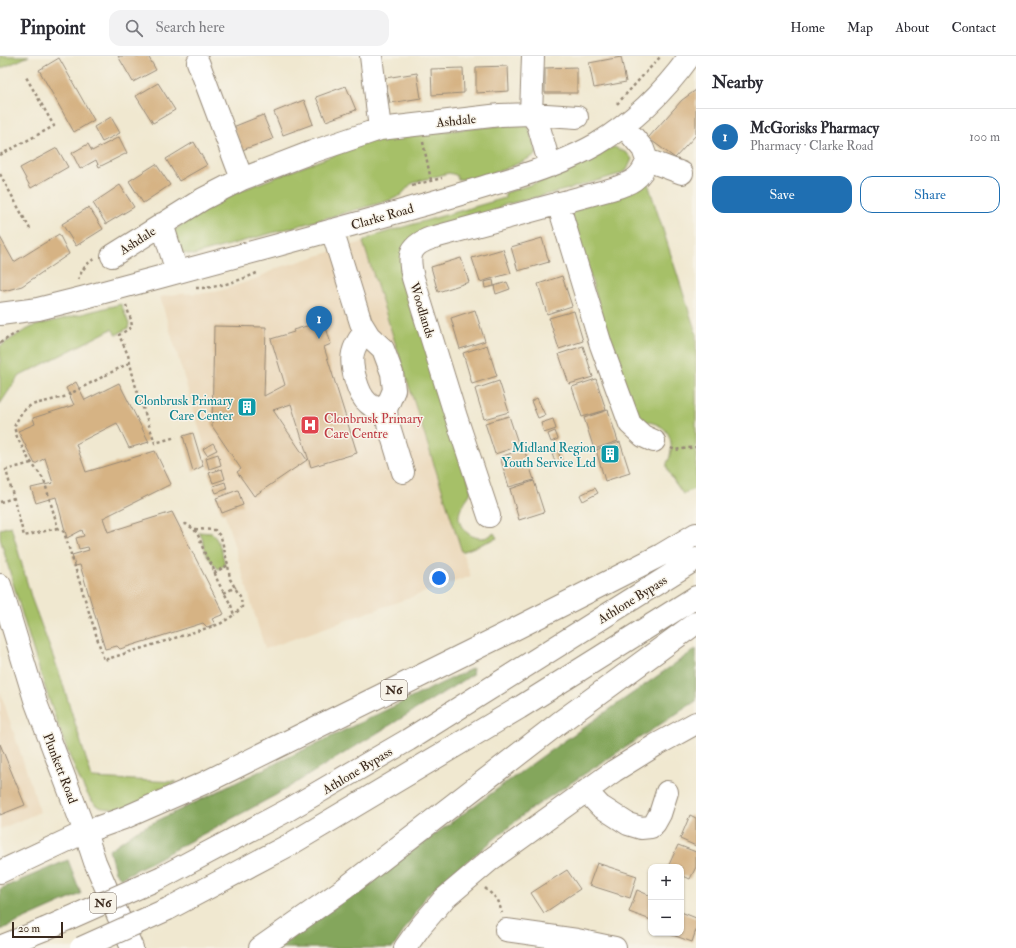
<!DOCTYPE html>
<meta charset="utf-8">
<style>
:root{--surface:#fff;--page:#f2f2f3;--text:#2b2b33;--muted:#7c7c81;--line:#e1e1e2;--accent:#1f6fb2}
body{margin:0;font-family:"IM FELL Double Pica",serif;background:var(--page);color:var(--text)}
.controls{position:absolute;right:12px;bottom:12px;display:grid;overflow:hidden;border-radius:8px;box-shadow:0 1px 3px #0004}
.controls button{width:36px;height:36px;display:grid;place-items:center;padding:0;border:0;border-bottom:1px solid var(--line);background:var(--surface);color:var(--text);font:20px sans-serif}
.scale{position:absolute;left:12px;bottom:10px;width:51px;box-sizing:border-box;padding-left:4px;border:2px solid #3b2a1e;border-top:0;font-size:11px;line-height:14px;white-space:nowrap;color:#3b2a1e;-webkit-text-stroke:3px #f7f3e8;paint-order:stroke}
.you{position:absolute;left:439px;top:522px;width:14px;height:14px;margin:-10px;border:3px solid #fff;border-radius:50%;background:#1a73e8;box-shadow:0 0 0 6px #1a73e833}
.badge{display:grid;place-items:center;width:26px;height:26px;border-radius:50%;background:var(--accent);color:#fff;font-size:13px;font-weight:700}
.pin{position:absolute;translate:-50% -33px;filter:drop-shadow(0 1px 2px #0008)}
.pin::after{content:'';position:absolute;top:21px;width:14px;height:12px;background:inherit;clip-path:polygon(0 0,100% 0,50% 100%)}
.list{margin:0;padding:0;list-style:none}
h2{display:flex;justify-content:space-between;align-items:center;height:52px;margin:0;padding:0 16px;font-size:17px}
h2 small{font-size:13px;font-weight:400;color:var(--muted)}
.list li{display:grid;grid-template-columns:26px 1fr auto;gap:12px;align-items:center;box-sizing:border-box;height:56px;padding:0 16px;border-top:1px solid var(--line)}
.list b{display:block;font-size:15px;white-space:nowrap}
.list p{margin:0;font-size:13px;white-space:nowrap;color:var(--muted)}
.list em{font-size:13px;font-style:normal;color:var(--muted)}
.actions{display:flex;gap:8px;padding:12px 16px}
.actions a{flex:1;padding:9px 0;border:1px solid var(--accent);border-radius:12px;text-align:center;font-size:14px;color:var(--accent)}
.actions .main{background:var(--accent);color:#fff}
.icon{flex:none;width:22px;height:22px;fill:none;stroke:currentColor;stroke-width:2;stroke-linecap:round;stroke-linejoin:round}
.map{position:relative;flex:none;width:696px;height:892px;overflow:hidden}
header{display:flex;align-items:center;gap:24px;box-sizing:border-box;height:56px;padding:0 20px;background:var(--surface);border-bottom:1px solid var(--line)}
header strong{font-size:19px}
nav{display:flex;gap:22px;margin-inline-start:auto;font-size:14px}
.search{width:280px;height:36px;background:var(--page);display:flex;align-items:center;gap:10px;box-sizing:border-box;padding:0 14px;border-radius:12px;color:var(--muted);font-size:15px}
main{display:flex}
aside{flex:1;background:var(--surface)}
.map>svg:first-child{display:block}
</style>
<header>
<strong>Pinpoint</strong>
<div class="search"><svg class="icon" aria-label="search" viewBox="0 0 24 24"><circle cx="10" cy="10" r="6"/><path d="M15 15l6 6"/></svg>Search here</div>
<nav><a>Home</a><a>Map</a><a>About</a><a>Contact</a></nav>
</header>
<main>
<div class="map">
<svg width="696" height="892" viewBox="0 0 696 892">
<rect width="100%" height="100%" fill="#f7f3e8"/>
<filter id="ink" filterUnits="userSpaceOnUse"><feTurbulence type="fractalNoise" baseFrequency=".025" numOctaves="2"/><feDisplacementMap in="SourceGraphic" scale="8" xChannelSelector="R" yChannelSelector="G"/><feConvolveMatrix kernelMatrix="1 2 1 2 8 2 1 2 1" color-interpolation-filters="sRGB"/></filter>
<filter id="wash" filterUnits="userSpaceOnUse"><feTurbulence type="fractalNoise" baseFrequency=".012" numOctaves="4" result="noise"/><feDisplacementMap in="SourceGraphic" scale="16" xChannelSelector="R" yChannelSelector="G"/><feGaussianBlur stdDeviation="0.9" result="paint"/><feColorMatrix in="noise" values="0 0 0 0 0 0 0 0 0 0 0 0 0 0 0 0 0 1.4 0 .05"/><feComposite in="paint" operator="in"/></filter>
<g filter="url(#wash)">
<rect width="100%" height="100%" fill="#f0e8d0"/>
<path fill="#ebd8ba" d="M363 186 462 496 471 520 265 593 160 241 177 238 205 237 220 235 258 222 277 212 291 208Z
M0 635 40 756 0 773Z"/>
<path fill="#a6c067" stroke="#707542" d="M0 0H29L0 13Z
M527 67 537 98C518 109 479 125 458 123L456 119 449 117 422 124 411 128 401 139 391 144 193 199 183 197 180 194 173 175 221 142 371 85 406 79Z
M614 91 627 97 632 103 627 114 620 118 569 133 500 150 501 155 412 183 471 436C468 442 462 448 460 455 455 469 469 483 483 482 487 482 491 479 494 477L497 482 462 496 363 186 371 181 393 174 505 142V137L566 117 608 93Z
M647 124 696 277V432L683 438C679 432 668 418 667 411 666 407 669 404 670 400 675 377 663 367 642 365L631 352 571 158 574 154Z
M121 248 129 268 128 272 116 279 112 273 18 321 0 348V290L22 276 34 270Z
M11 470 32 544 60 619 92 722 177 726C155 738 126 760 99 751 72 741 11 519 0 482V473Z
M199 476 212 477C221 488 222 496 225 509L218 513 207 500 202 482Z"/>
<path fill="#84a65c" stroke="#60683d" d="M696 593V645L528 755 426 840 393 892H278L547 697Z
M473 612 472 619 276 739 121 822 115 816 109 794 136 775Z
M68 804 81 838 0 874V833Z"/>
<g id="blocks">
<path fill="#d6b384" d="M118 0H148L156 14 133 26Z
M621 1 626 26 594 32 589 7Z
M59 2 94 64 74 76 39 14Z
M508 10 509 35 476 37V11Z
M577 11V37H545V12Z
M463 12 464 37 432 39 431 13Z
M417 17 421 42 390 47 385 22Z
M158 27 175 54 153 67 136 40Z
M346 30 356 54 326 65 316 41Z
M696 34V79L675 102 648 82 682 44Z
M304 44 313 68 283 79 274 56Z
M263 59 273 83 242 94 233 71Z
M111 61 120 77 102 86 94 71Z
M119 81 127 97 99 111 96 104 80 113 72 97 88 88 92 95Z
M194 86 207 109 179 125 166 103Z
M57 92 68 111 31 132 20 112Z
M156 108 170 129 143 147 129 125Z
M120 129 134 151 106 168 93 147Z
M89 151 103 173 76 190 62 168Z
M59 178 69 198 22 230 4 235 0 233V181L14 206Z
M542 182 549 206 518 215 511 191Z
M503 193 511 217 480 226 472 202Z
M461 202 469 226 438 236 431 211Z
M562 220 572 250 547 258 538 228Z
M493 224 494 230 485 232 484 226Z
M507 226 510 233 496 238 494 230Z
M475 254 485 285 460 293 451 262Z
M574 255 583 285 559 293 549 262Z
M324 265 331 288 324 291 357 397 311 411 291 348 273 354 307 404 254 440 237 416 241 413 212 370 214 270 266 271 264 340 285 329 271 283 294 276 293 274Z
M487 289 497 320 472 328 463 297Z
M583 290 593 321 569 328 559 298Z
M596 323 606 354 582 361 572 331Z
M499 325 509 356 484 363 475 333Z
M76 326 85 344 119 327 149 386 129 392 117 367 76 388 86 416 155 395 171 428 103 462 108 476 172 456 224 558 212 563 215 568 207 571 203 567 120 593 117 590 105 593 80 509 75 510 72 499 89 494 88 491 79 493 76 482 84 480 82 474 67 482 56 441 36 447 31 432 53 427 45 402 35 408 18 375 35 368 33 362 74 349 66 332Z
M537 342 545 359 538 362 531 345Z
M608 354 618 385 594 393 584 362Z
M509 360 519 390 495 398 485 367Z
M553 363 556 373 544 377 541 367Z
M555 375 558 383 551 386 548 378Z
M193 377 203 410 193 415 183 380Z
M620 386 630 417 605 425 596 394Z
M213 387 217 394 207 399 203 393Z
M524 393 534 424 509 431 500 401Z
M558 395 563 409 557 411 552 398Z
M218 398 221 409 209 413 206 402Z
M222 413 225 423 213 427 209 417Z
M534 425 544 456 519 464 510 433Z
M225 426 227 433 216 437 213 430Z
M595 432 598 437 583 445 580 439Z
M238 434 243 449 222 457 216 442Z
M0 688 25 749 0 759Z
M690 759 696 762V790L680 783Z
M678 789 696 796V811L690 823 681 819V811H668Z
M597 807 637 820 630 842 589 829Z
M567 814 580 833 544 857 531 837Z
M637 834 651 840V864L629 856Z
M681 856 696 862V874L692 886 670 878V877H681Z"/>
</g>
</g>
<g filter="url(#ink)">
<use href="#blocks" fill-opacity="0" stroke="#968977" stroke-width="1"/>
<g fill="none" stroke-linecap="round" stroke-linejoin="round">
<g stroke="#968977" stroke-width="24">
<path id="minor" d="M371 0 380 73
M533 0 531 58 538 68 550 110
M198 6 242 123
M647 104 682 117
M558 147 601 289 630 368 643 380 654 385
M162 168 165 177 177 216
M332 174 361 267 369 280 383 293 392 317 394 334 386 353 387 364 403 416
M112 200 203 143 242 123 312 96 380 73 500 59 531 58 577 61
M0 258 38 253 74 244C185 214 295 185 405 154 433 146 462 138 490 129 526 119 564 107 597 88 635 65 664 36 690 0
M365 275C360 282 355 288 353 297 350 310 358 339 368 347 373 352 379 352 386 353
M489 460 456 361 413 222C408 201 408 190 431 182L612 133C629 128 642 123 647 104L643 93 624 70
M0 529 36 647 85 776 95 806 132 892
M586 735 600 750 628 768 641 772 651 771 655 767 660 758 667 736
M506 874 577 884 615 892
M405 892 420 871 444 843 490 804 614 715 656 689 696 667"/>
</g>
<g stroke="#968977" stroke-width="24">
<path id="highway" d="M0 816 85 776 124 762 204 727 499 581 661 499 696 478
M162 821 288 754 408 684 696 503
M168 853 289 789 519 652 696 541
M0 891 45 873
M260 892 344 833 559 667 696 567"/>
</g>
<path stroke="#968977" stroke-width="2.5" stroke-dasharray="3 3" stroke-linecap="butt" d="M617 48 661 0
M423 86 431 124
M0 99 54 70 26 21
M0 118 30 173
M412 130 418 128 442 122
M78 224C81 215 86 208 94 203
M196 232C215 233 242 224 259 216
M126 249 131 264 132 271 119 279 128 299 135 328 155 387 176 381
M0 287 18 276
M129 307 64 341 31 349 22 356 18 363 14 371 17 381 28 402 44 424 58 472 64 476 104 604 220 568 234 559 231 549 218 526 212 509 206 501 199 481 194 473 186 468 182 469
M671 392 675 394 696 391
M31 407 6 414 24 480 58 472
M0 446 14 442
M195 473 215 474 221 481 228 509 230 523 241 542 242 551 234 559
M214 517 228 509
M224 537 236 531
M485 832 498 844 502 857"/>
<use href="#minor" stroke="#fff" stroke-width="22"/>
<use href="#highway" stroke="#fff" stroke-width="22"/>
<g stroke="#968977" stroke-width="24" stroke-linecap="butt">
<path id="highway-bridge" d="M45 873 162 821
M81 892 168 853"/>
</g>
<use href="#highway-bridge" stroke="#fff" stroke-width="22"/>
</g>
</g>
<defs>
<g id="building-square" transform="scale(1)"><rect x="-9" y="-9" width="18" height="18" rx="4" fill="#0f9aa8" stroke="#f7f3e8"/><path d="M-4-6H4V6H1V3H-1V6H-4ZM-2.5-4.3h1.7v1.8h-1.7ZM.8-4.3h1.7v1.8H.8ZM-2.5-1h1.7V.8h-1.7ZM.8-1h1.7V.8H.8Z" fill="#fff"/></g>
<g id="hospital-square" transform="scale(1)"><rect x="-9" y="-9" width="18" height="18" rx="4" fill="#e0444e" stroke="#f7f3e8"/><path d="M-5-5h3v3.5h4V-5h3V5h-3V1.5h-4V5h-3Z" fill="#fff"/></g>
</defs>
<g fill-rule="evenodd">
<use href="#building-square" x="247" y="351"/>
<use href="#hospital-square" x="310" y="369"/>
<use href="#building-square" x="610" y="398"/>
</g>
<g text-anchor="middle" stroke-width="3" stroke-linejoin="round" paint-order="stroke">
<g fill="#f7f3e8" stroke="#73665b" stroke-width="1">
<rect x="381" y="624" width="26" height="20" rx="3"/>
<rect x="90" y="837" width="26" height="20" rx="3"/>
</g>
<g font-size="12" font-weight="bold" fill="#3b2a1e">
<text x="394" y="638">N6</text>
<text x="103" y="851">N6</text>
</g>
<g font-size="13" fill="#3b2a1e" stroke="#f7f3e8">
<text transform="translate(456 64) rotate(-6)" y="5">Ashdale</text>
<text transform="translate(382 160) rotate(-16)" y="5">Clarke Road</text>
<text transform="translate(137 184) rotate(-33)" y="5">Ashdale</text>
<text transform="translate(423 254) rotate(73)" y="5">Woodlands</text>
<text transform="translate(632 543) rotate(-32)" y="5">Athlone Bypass</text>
<text transform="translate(61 712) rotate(69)" y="5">Plunkett Road</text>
<text transform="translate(357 714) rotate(-31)" y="5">Athlone Bypass</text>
</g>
<g font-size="13" fill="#0d838f" stroke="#f7f3e8" text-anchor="end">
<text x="233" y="349">Clonbrusk Primary<tspan x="233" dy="15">Care Center</tspan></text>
<text x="596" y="396">Midland Region<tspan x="596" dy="15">Youth Service Ltd</tspan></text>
</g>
<g font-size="13" fill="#be3a42" stroke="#f7f3e8" text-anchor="start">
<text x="324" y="367">Clonbrusk Primary<tspan x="324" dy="15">Care Centre</tspan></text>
</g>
</g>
</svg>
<div class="controls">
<button>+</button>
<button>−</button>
</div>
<div class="scale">20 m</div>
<div class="you"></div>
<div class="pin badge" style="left:319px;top:283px">1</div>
</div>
<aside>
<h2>Nearby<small></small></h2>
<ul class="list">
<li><span class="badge">1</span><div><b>McGorisks Pharmacy</b><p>Pharmacy · Clarke Road</p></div><em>100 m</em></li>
</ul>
<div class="actions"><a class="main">Save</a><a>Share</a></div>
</aside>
</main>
